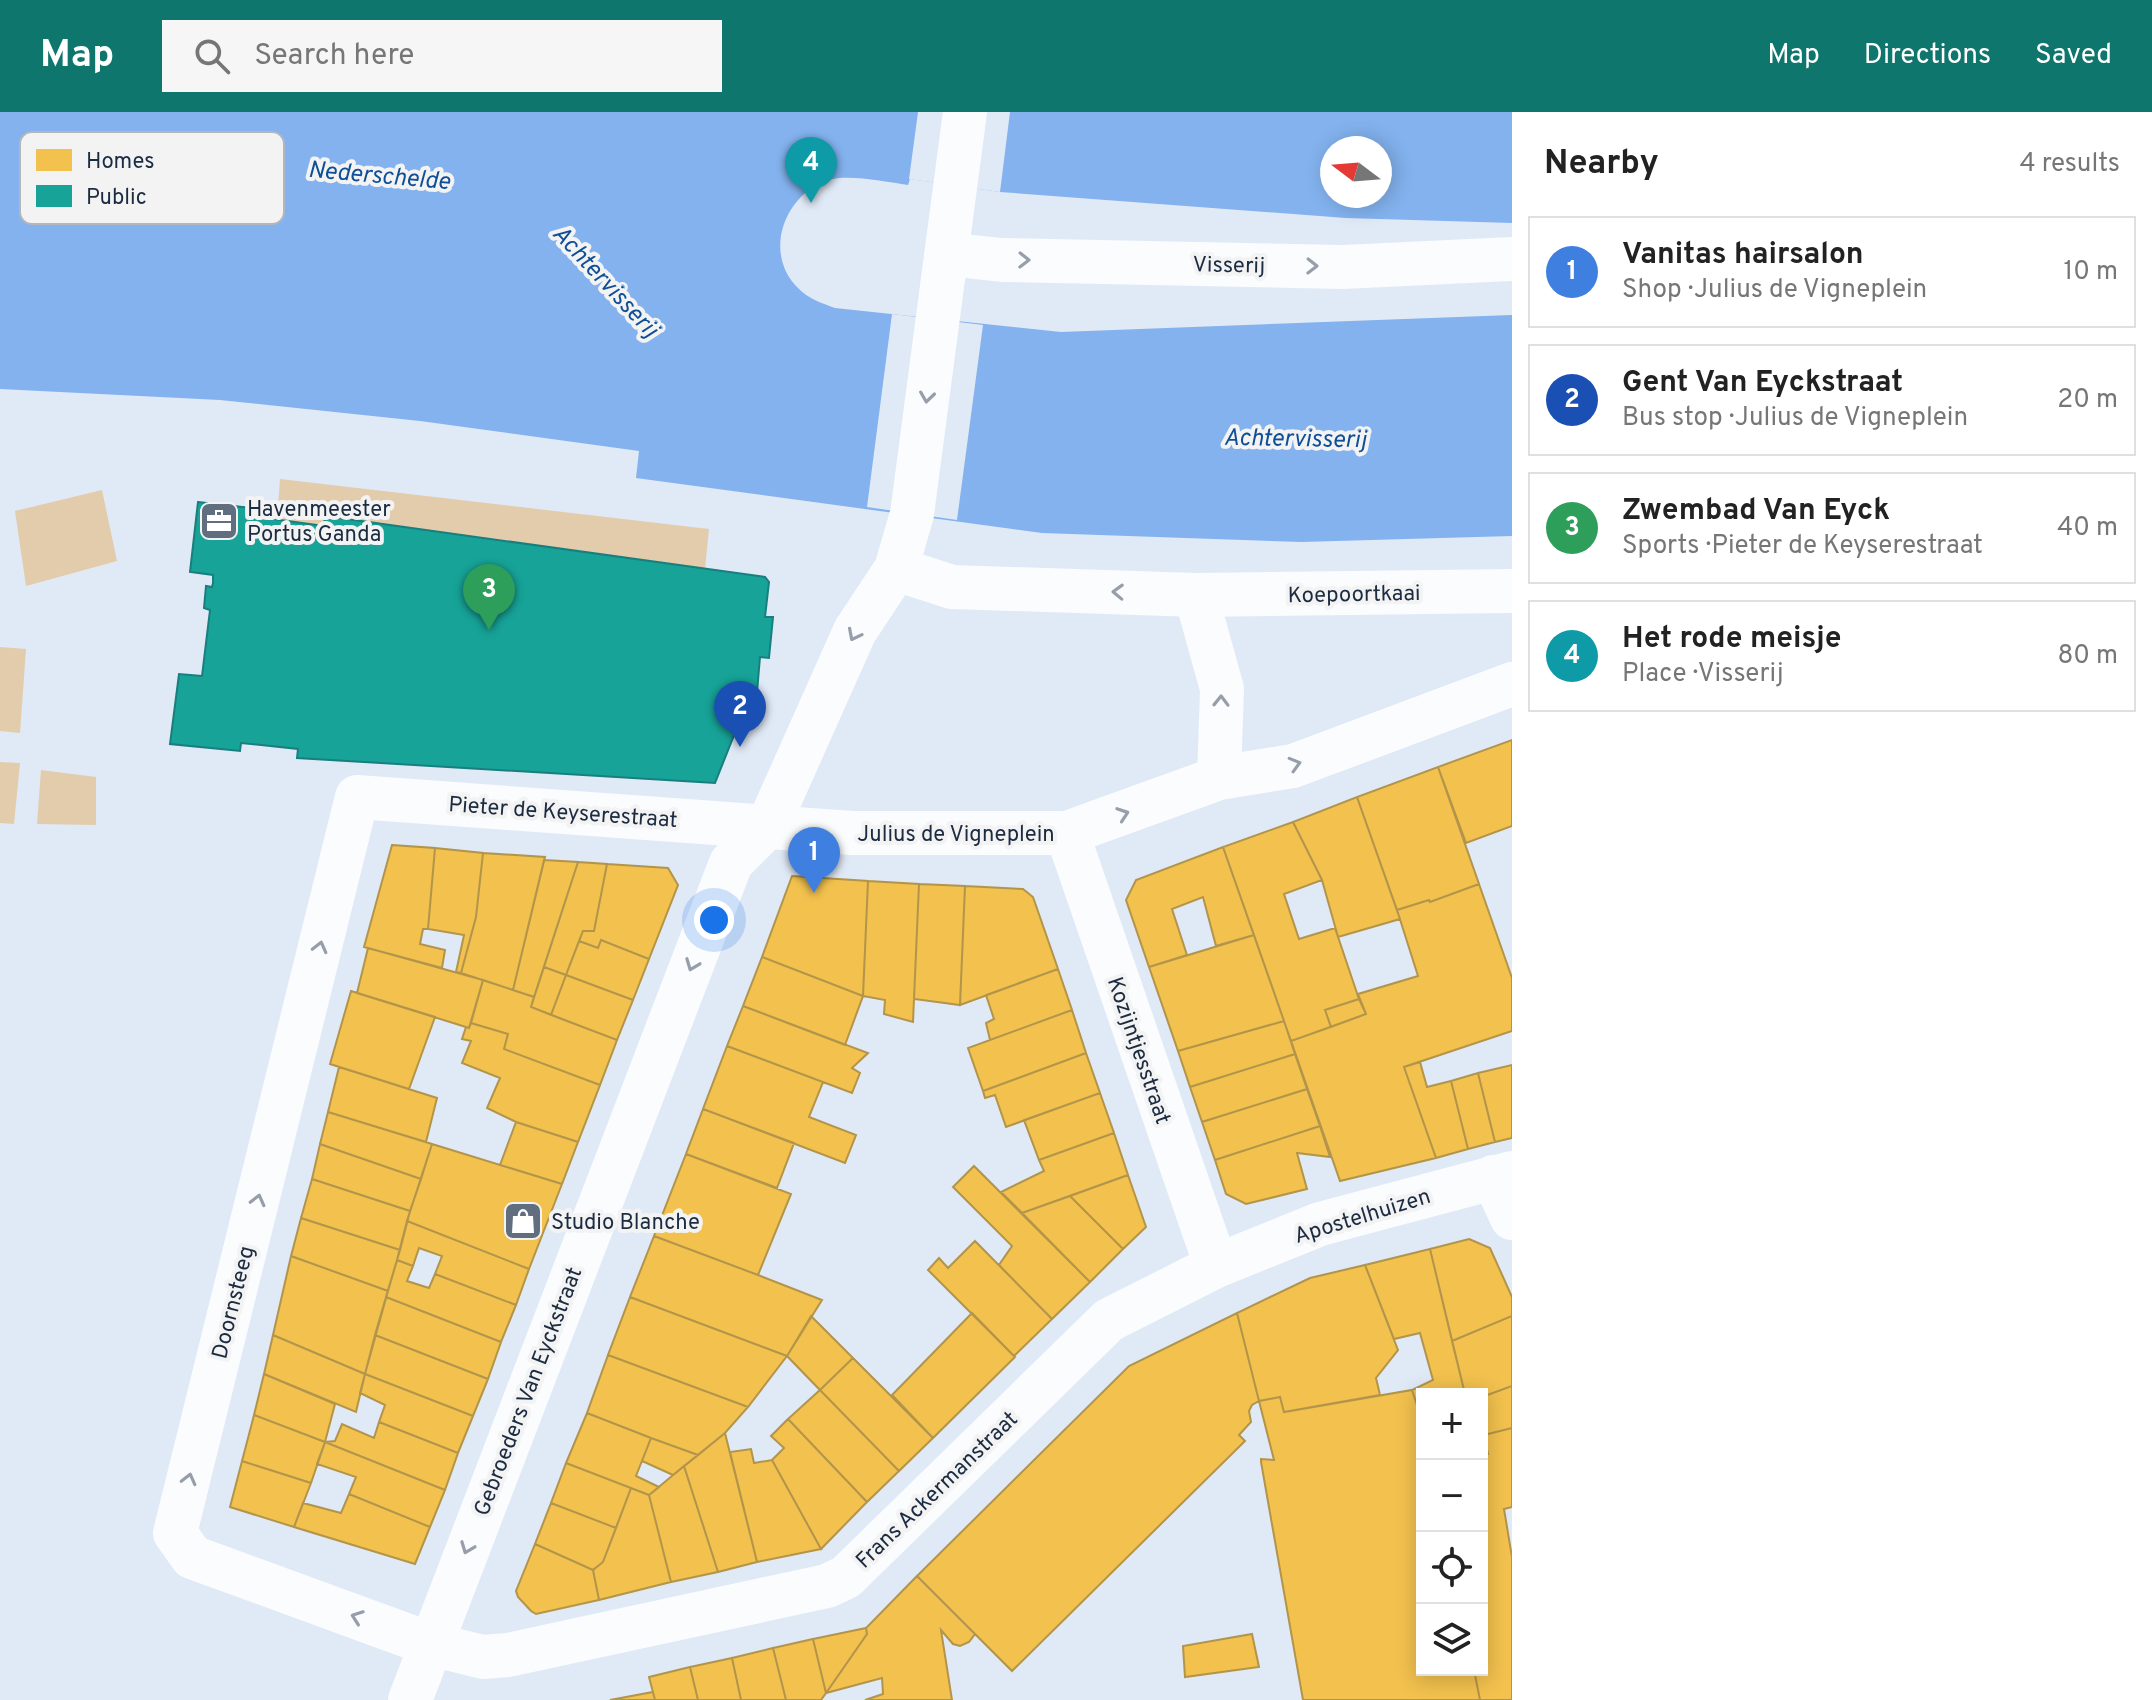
<!DOCTYPE html>
<meta charset="utf-8">
<style>
:root{--surface:#fff;--page:#f6f6f6;--text:#222;--muted:#767676;--line:#e0e0e0;--accent:#0f766e}
body{margin:0;font-family:Overpass,sans-serif;background:var(--page);color:var(--text)}
.controls{position:absolute;right:24px;bottom:24px;display:grid;overflow:hidden;border-radius:0px;box-shadow:0 4px 20px #0003}
.controls button{width:72px;height:72px;display:grid;place-items:center;padding:0;border:0;border-bottom:2px solid var(--line);background:var(--surface);color:var(--text);font:40px sans-serif}
.compass{position:absolute;left:1320px;top:24px;width:72px;height:72px;border-radius:50%;background:var(--surface);box-shadow:0 4px 20px #0003;rotate:286deg}
.you{position:absolute;left:714px;top:808px;width:28px;height:28px;margin:-20px;border:6px solid #fff;border-radius:50%;background:#1a73e8;box-shadow:0 0 0 12px #1a73e833}
.badge{display:grid;place-items:center;width:52px;height:52px;border-radius:50%;background:var(--accent);color:#fff;font-size:26px;font-weight:700}
.pin{position:absolute;translate:-50% -66px;filter:drop-shadow(0 2px 4px #0008)}
.pin::after{content:'';position:absolute;top:42px;width:28px;height:24px;background:inherit;clip-path:polygon(0 0,100% 0,50% 100%)}
.list{margin:0;padding:0;list-style:none}
h2{display:flex;justify-content:space-between;align-items:center;height:104px;margin:0;padding:0 32px;font-size:34px}
h2 small{font-size:26px;font-weight:400;color:var(--muted)}
.list li{display:grid;grid-template-columns:52px 1fr auto;gap:24px;align-items:center;box-sizing:border-box;height:112px;margin:0 16px 16px;padding:0 16px;border:2px solid var(--line);border-radius:0px}
.list b{display:block;font-size:30px;white-space:nowrap}
.list p{margin:0;font-size:26px;white-space:nowrap;color:var(--muted)}
.list em{font-size:26px;font-style:normal;color:var(--muted)}
.icon{flex:none;width:44px;height:44px;fill:none;stroke:currentColor;stroke-width:2;stroke-linecap:round;stroke-linejoin:round}
.map{position:relative;flex:none;width:1512px;height:1588px;overflow:hidden}
header{display:flex;align-items:center;gap:48px;box-sizing:border-box;height:112px;padding:0 40px;background:var(--accent);color:#fff}
header strong{font-size:38px}
nav{display:flex;gap:44px;margin-inline-start:auto;font-size:28px}
.search{width:560px;height:72px;background:var(--page);display:flex;align-items:center;gap:20px;box-sizing:border-box;padding:0 28px;border-radius:0px;color:var(--muted);font-size:30px}
main{display:flex}
aside{flex:1;background:var(--surface)}
.map>svg:first-child{display:block}
</style>
<header>
<strong>Map</strong>
<div class="search"><svg class="icon" aria-label="search" viewBox="0 0 24 24"><circle cx="10" cy="10" r="6"/><path d="M15 15l6 6"/></svg>Search here</div>
<nav><a>Map</a><a>Directions</a><a>Saved</a></nav>
</header>
<main>
<div class="map">
<svg width="1512" height="1588" viewBox="0 0 1512 1588">
<rect width="100%" height="100%" fill="#e0e9f6"/>
<path fill="#e3ccab" d="M280 367 709 417 705 456 325 404 324 414 277 407Z
M102 378 117 449 26 474 15 399Z
M0 535 26 537 20 621 0 619Z
M0 650 20 651 14 712 0 711Z
M41 658 96 665V713L37 712Z"/>
<path fill="#83b2ee" fill-rule="evenodd" d="M0 0H1512V111L1346 106 1000 80 910 67 908 73C886 70 849 62 829 68 785 81 762 141 798 176 808 187 822 191 835 196L1061 220 1512 203V424L1301 430 1042 421 636 366 639 339 420 309 220 288 0 277ZM1332 36H1380V84H1332Z"/>
<path fill="#e0e9f6" d="M918 0H1010L1000 80 909 67Z
M892 202 983 213 957 408 867 395Z"/>
<path fill="#f2c14e" stroke="#b2944a" stroke-width="2" d="M1512 628V714L1466 731 1438 655Z
M1438 655 1479 772 1430 790 1429 788 1397 798 1357 685Z
M1357 685 1400 807 1338 825 1322 768 1293 710Z
M1293 710 1322 768 1284 782 1299 827 1335 816 1359 887 1325 898 1331 915 1291 929 1223 735Z
M392 733 435 736 428 817H423L420 832 445 838 442 856 364 835Z
M1223 735 1254 823 1216 834 1203 785 1172 797 1187 843 1149 855 1126 788 1136 768Z
M435 736 483 741 476 805 461 861 456 860 464 823 428 817Z
M483 741 545 745 513 878 461 861 476 805Z
M544 748 578 750 534 885 513 878Z
M578 750 607 752 594 819H583L566 863 544 855Z
M607 752 668 756 678 773 649 847 601 828 598 836 579 829 583 819H594Z
M792 764 868 769 863 884 762 845Z
M868 769 919 772 913 910 884 902 885 888 863 884Z
M919 772 965 774 960 893 914 887Z
M1479 772 1512 866V919L1404 955 1436 1046 1340 1069 1291 929 1366 902 1358 882 1418 864 1397 798 1429 788 1430 790Z
M965 774 1023 777 1033 785 1058 857 960 893Z
M1254 823 1284 909 1178 939 1149 855Z
M601 828 649 847 633 888 566 863 579 829 598 836Z
M368 836 483 868 469 916 357 881Z
M762 845 863 884 845 933 743 894Z
M544 855 566 863 551 903 531 895Z
M1058 857 1072 898 990 928 986 911 994 907 986 883Z
M566 863 633 888 617 928 551 903Z
M483 868 534 885 531 895 617 928 600 973 504 937 508 922 471 911Z
M351 879 435 905 409 977 330 952Z
M1359 887 1366 902 1331 915 1325 898Z
M743 894 868 941 852 956 860 961 852 981 727 934Z
M1072 898 1086 941 983 979 968 936Z
M1284 909 1295 942 1190 975 1178 939Z
M471 911 508 922 504 937 600 973 578 1030 516 1010 487 996 500 966 462 951 471 929 462 927 466 915 469 916Z
M727 934 823 970 809 1005 856 1023 845 1051 703 997Z
M1086 941 1100 981 1006 1015 995 983 985 986 983 979Z
M1295 942 1307 977 1202 1010 1190 975Z
M1420 950 1427 975 1451 969 1468 1037 1436 1046 1404 955Z
M1512 953V1026L1495 1030 1478 961Z
M339 955 437 986 426 1030 328 1000Z
M1478 961 1495 1030 1468 1037 1451 969Z
M1307 977 1320 1014 1215 1048 1202 1010Z
M1100 981 1114 1021 1039 1048 1024 1008Z
M703 997 794 1031 777 1076 686 1042Z
M328 1000 432 1032 421 1067 320 1032Z
M516 1010 578 1030 562 1072 500 1053Z
M1320 1014 1330 1045 1297 1041 1307 1077 1246 1092 1226 1082 1215 1048Z
M1114 1021 1128 1063 1022 1101 1001 1080 1044 1059 1039 1048Z
M320 1032 421 1067 410 1099 312 1067Z
M432 1032 562 1072 529 1157 407 1109Z
M686 1042 791 1082 758 1163 654 1124Z
M974 1054 1090 1170 1052 1207 999 1153 1012 1134 953 1075Z
M1128 1063 1146 1115 1123 1137 1070 1084Z
M312 1067 410 1099 400 1138 301 1106Z
M1070 1084 1123 1137 1090 1170 1022 1101Z
M301 1106 400 1138 388 1179 291 1144Z
M407 1109 529 1157 516 1193 435 1162 442 1144 419 1136 413 1154 397 1148Z
M654 1124 758 1163 822 1188 787 1244 630 1185Z
M1469 1127 1490 1136 1512 1185V1204L1452 1229 1430 1137Z
M975 1129 1052 1207 1014 1244 928 1158 939 1146 948 1156Z
M1430 1137 1465 1282H1422V1308L1412 1278 1433 1268 1420 1221 1394 1227 1365 1153Z
M291 1144 388 1179 365 1262 273 1223Z
M397 1148 413 1154 407 1169 429 1176 435 1162 516 1193 501 1230 386 1185Z
M1365 1153 1398 1238 1376 1266 1380 1283 1284 1300 1280 1285 1259 1289 1237 1201 1310 1166Z
M386 1185 501 1230 488 1267 375 1223Z
M630 1185 787 1244 748 1295 608 1243Z
M972 1201 1015 1245 933 1326 892 1283Z
M1237 1201 1259 1289 1252 1293 1249 1299 1251 1310 1239 1323 1245 1329 1012 1559 917 1464 1129 1254Z
M811 1204 853 1246 820 1278 787 1244Z
M1512 1204V1274L1482 1285V1282H1465L1452 1229Z
M273 1223 365 1262 356 1300 264 1262Z
M375 1223 488 1267 473 1304 365 1262Z
M608 1243 748 1295 725 1321 698 1343 651 1326 587 1301Z
M853 1246 933 1326 899 1359 820 1278Z
M264 1262 335 1292 325 1330 254 1303Z
M365 1262 473 1304 458 1341 379 1310 385 1293 360 1281Z
M1512 1274V1316L1484 1323 1488 1342H1482V1285Z
M820 1278 899 1359 867 1390 788 1307Z
M1412 1278 1422 1309V1558H1474L1480 1588H1303L1261 1350V1347L1274 1348 1259 1289 1280 1285 1284 1300Z
M587 1301 651 1326 636 1364 659 1375 649 1383 566 1351Z
M254 1303 325 1330 311 1371 242 1349Z
M788 1307 867 1390 821 1437 772 1348 784 1336 771 1324Z
M379 1310 458 1341 445 1378 325 1330 335 1329 342 1312 374 1326Z
M1512 1316V1395L1504 1397 1512 1445V1588H1480L1474 1558H1482V1342H1488L1484 1323Z
M725 1321 757 1450 718 1460 684 1354Z
M651 1326 698 1343 673 1363 642 1349Z
M325 1330 445 1378 430 1415 349 1382 356 1365 317 1352Z
M751 1337 754 1351 772 1348 821 1437 757 1450 730 1340Z
M242 1349 311 1371 294 1415 230 1395Z
M566 1351 631 1376 616 1416 551 1391Z
M684 1354 718 1460 671 1470 649 1383Z
M631 1376 649 1383 671 1470 599 1488 593 1458 603 1450Z
M349 1382 430 1415 415 1452 294 1415 303 1391 341 1401Z
M551 1391 616 1416 603 1450 593 1458 535 1432Z
M535 1432 593 1458 599 1488 536 1502 531 1499 518 1485 516 1479Z
M917 1464 975 1522 969 1530 960 1534 953 1532 941 1518 952 1588H865L883 1582 882 1566 826 1581 867 1522 866 1516Z
M866 1516 867 1522 826 1581 813 1527Z
M1252 1522 1259 1555 1185 1565 1183 1534Z
M813 1527 826 1581 821 1588H786L773 1536Z
M773 1536 786 1588H741L732 1546Z
M732 1546 741 1588H698L690 1555Z
M690 1555 698 1588H655L649 1565Z
M653 1580 655 1588H610L642 1582Z"/>
<path fill="#17a398" stroke="#187f7e" stroke-width="2" d="M198 390 268 398 266 406 324 414 325 404 765 465 769 470 765 505H773L769 546 760 545 757 580 750 583 715 671 297 646 298 637 241 631 240 639 170 632 179 562 202 564 210 498 204 496 206 474 212 475 213 471V463L190 460Z"/>
<g fill="none" stroke-linecap="round" stroke-linejoin="round">
<path stroke="#fafcfe" stroke-width="44" d="M946 142 1002 148 1343 155 1512 147
M896 457 952 475 1196 483 1512 479
M1196 483 1222 577 1219 666
M1512 572 1293 654 1219 666 1067 721H852L357 685 175 1421 192 1445 430 1532 483 1545 508 1543 827 1474 846 1465 1109 1208 1216 1154 1320 1112 1512 1061
M1067 721 1216 1154
M1493 1065 1512 1106
M410 1588 731 751 768 714 855 519 896 457 912 402 965 0"/>
</g>
<defs><path id="oneway-chevron" d="M-2-3.5L2.5 0L-2 3.5" fill="none" stroke-width="1.6" stroke-linecap="round" stroke-linejoin="round" transform="scale(2)"/></defs>
<g stroke="#969ea9">
<use href="#oneway-chevron" transform="translate(1024 148) rotate(1)"/>
<use href="#oneway-chevron" transform="translate(1312 154) rotate(1)"/>
<use href="#oneway-chevron" transform="translate(927 285) rotate(98)"/>
<use href="#oneway-chevron" transform="translate(1118 480) rotate(-178)"/>
<use href="#oneway-chevron" transform="translate(854 523) rotate(117)"/>
<use href="#oneway-chevron" transform="translate(1221 589) rotate(-89)"/>
<use href="#oneway-chevron" transform="translate(1295 652) rotate(-16)"/>
<use href="#oneway-chevron" transform="translate(1123 702) rotate(-19)"/>
<use href="#oneway-chevron" transform="translate(320 835) rotate(-76)"/>
<use href="#oneway-chevron" transform="translate(692 853) rotate(111)"/>
<use href="#oneway-chevron" transform="translate(258 1088) rotate(-76)"/>
<use href="#oneway-chevron" transform="translate(189 1367) rotate(-76)"/>
<use href="#oneway-chevron" transform="translate(467 1436) rotate(111)"/>
<use href="#oneway-chevron" transform="translate(357 1505) rotate(-160)"/>
</g>
<defs>
<g id="office-square" transform="scale(2)"><rect x="-9" y="-9" width="18" height="18" rx="4" fill="#606e80" stroke="#f3f3f3"/><path d="M-6-3h4V-5.5h4V-3h4V5H-6ZM-1-4.5V-3h2v-1.5ZM-6 0V1H6V0Z" fill="#fff"/></g>
<g id="shop-square" transform="scale(2)"><rect x="-9" y="-9" width="18" height="18" rx="4" fill="#606e80" stroke="#f3f3f3"/><path d="M-5-2.5h2.3a2.7 3.5 0 0 1 5.4 0H5L5.5 6h-11ZM-1.5-2.5h3a1.5 2.3 0 0 0-3 0Z" fill="#fff"/></g>
</defs>
<g fill-rule="evenodd">
<use href="#office-square" x="219" y="409"/>
<use href="#shop-square" x="523" y="1109"/>
</g>
<g text-anchor="middle" stroke-width="8" stroke-linejoin="round" paint-order="stroke">
<g font-size="22" fill="#1b2b41" stroke="#f3f3f3">
<text transform="translate(1229 152) rotate(1)" y="8">Visserij</text>
<text transform="translate(1354 481) rotate(-1)" y="8">Koepoortkaai</text>
<text transform="translate(563 699) rotate(4)" y="8">Pieter de Keyserestraat</text>
<text x="956" y="729">Julius de Vigneplein</text>
<text transform="translate(1140 938) rotate(71)" y="8">Kozijntjesstraat</text>
<text transform="translate(1362 1103) rotate(-17)" y="8">Apostelhuizen</text>
<text transform="translate(232 1190) rotate(-76)" y="8">Doornsteeg</text>
<text transform="translate(527 1279) rotate(-69)" y="8">Gebroeders Van Eyckstraat</text>
<text transform="translate(936 1377) rotate(-44)" y="8">Frans Ackermanstraat</text>
</g>
<g font-size="22" fill="#1b2b41" stroke="#f3f3f3" text-anchor="start">
<text x="247" y="404">Havenmeester<tspan x="247" dy="25">Portus Ganda</tspan></text>
<text x="551" y="1117">Studio Blanche</text>
</g>
<g font-size="24" font-style="italic" fill="#0f4f97" stroke="#f3f3f3">
<text transform="translate(379 63) rotate(5)" y="8">Nederschelde</text>
<text transform="translate(606 169) rotate(47)" y="8">Achtervisserij</text>
<text transform="translate(1295 326) rotate(1)" y="8">Achtervisserij</text>
</g>
</g>
<rect x="20" y="20" width="264" height="92" rx="12" fill="#f3f3f3" stroke="#b2b7be" stroke-width="2"/>
<rect x="36" y="37" width="36" height="22" fill="#f2c14e"/>
<rect x="36" y="73" width="36" height="22" fill="#17a398"/>
<g font-size="22" fill="#1b2b41">
<text x="86" y="56">Homes</text>
<text x="86" y="92">Public</text>
</g>
</svg>
<div class="controls">
<button>+</button>
<button>−</button>
<button><svg class="icon" aria-label="locate" viewBox="0 0 24 24"><circle cx="12" cy="12" r="6"/><path d="M12 2v4M12 18v4M2 12h4M18 12h4"/></svg></button>
<button><svg class="icon" aria-label="layers" viewBox="0 0 24 24"><path d="M12 4l9 5-9 5-9-5zM3 14l9 5 9-5"/></svg></button>
</div>
<svg class="compass" viewBox="-18 -18 36 36"><path d="M0-13l5 13h-10z" fill="#e53935"/><path d="M0 13l5-13h-10z" fill="#767676"/></svg>
<div class="you"></div>
<div class="pin badge" style="left:814px;top:781px;background:#3f7fe0">1</div>
<div class="pin badge" style="left:740px;top:635px;background:#1a4fb4">2</div>
<div class="pin badge" style="left:489px;top:518px;background:#2e9e5b">3</div>
<div class="pin badge" style="left:811px;top:91px;background:#0f9aa8">4</div>
</div>
<aside>
<h2>Nearby<small>4 results</small></h2>
<ul class="list">
<li><span class="badge" style="background:#3f7fe0">1</span><div><b>Vanitas hairsalon</b><p>Shop · Julius de Vigneplein</p></div><em>10 m</em></li>
<li><span class="badge" style="background:#1a4fb4">2</span><div><b>Gent Van Eyckstraat</b><p>Bus stop · Julius de Vigneplein</p></div><em>20 m</em></li>
<li><span class="badge" style="background:#2e9e5b">3</span><div><b>Zwembad Van Eyck</b><p>Sports · Pieter de Keyserestraat</p></div><em>40 m</em></li>
<li><span class="badge" style="background:#0f9aa8">4</span><div><b>Het rode meisje</b><p>Place · Visserij</p></div><em>80 m</em></li>
</ul>
</aside>
</main>
